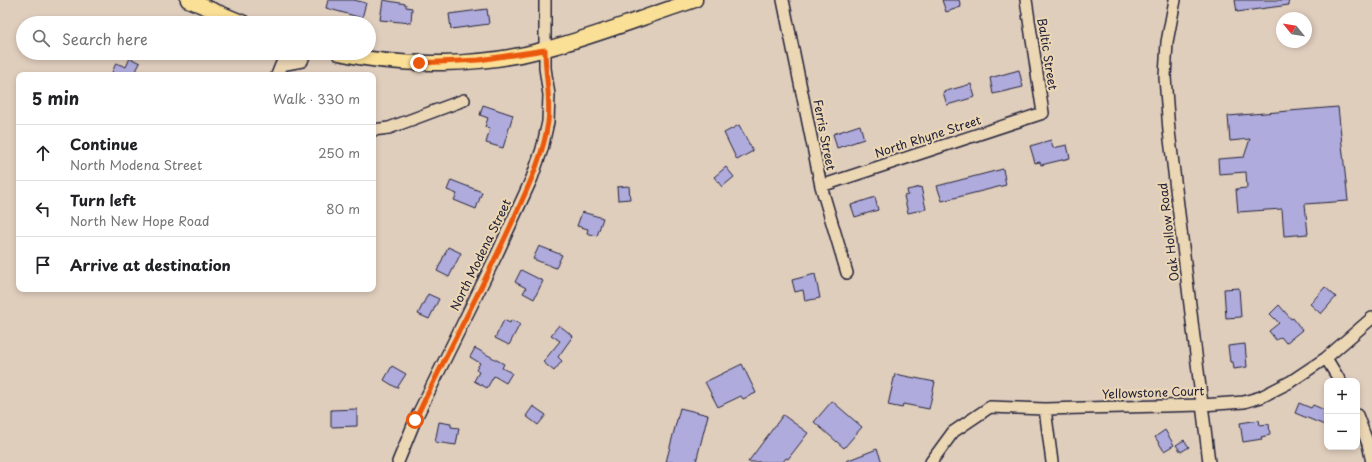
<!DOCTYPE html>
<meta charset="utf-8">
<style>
:root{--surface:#fff;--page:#f2f2f2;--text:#202124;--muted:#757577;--line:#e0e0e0}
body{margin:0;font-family:"Playpen Sans",sans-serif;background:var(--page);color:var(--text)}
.controls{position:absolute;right:12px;bottom:12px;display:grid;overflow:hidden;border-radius:8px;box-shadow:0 2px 6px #0003}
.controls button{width:36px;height:36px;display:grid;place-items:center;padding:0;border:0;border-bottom:1px solid var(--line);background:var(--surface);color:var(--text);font:20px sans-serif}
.compass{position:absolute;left:1276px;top:12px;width:36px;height:36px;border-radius:50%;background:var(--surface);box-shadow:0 2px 6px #0003;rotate:300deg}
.stop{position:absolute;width:12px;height:12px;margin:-9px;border:3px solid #ea580c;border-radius:50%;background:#fff}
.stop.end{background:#ea580c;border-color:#fff;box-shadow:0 1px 4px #0008}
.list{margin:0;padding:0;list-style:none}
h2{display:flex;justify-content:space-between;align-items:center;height:52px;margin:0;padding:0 16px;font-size:17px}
h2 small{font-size:13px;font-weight:400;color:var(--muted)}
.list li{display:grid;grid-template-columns:26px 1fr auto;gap:12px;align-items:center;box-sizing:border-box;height:56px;padding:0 16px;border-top:1px solid var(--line)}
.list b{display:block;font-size:15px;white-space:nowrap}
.list p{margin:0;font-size:13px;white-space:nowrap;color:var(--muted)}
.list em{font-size:13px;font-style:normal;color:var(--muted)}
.icon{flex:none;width:22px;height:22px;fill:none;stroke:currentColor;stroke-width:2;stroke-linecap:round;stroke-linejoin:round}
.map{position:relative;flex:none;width:1372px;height:462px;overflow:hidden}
.search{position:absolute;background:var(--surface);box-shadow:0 2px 6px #0003;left:16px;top:16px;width:360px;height:44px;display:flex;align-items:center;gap:10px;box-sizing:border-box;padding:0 14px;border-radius:22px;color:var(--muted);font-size:15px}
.panel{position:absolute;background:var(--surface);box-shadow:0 2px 6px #0003;left:16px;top:72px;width:360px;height:220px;border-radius:8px}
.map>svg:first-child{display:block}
</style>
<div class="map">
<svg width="1372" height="462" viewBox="0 0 1372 462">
<rect width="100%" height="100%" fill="#e0cebd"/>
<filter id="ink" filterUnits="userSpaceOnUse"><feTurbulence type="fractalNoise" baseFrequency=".025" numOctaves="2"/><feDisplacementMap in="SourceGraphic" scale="8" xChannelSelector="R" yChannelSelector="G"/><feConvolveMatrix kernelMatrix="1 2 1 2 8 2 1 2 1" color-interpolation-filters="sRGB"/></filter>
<g filter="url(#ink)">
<path fill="#afabdc" stroke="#22223b" d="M328 0H354L366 3 362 18 326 8Z
M383 0 406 4V7L412 8 411 23 380 20Z
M942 0H959L961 7 946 12Z
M1235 0H1288L1289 5 1237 12Z
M487 9 489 24 451 29 449 14Z
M130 58 140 63 136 71 145 75H111L116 63 126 67Z
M1019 70 1023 87 993 94 990 78Z
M971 84 975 97 947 105 943 92Z
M483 105 513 115 503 148 486 143 490 128 485 127 488 118 480 115Z
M1338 107 1348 201 1305 204 1308 234 1284 236 1282 209 1238 212 1236 189 1247 188 1246 172 1219 174 1218 159 1244 157 1250 139 1230 141 1228 116Z
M739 125 753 151 737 160 724 133Z
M860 125 864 139 837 148 833 134Z
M1051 140 1053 148 1067 145 1070 158 1041 165 1040 162 1035 163 1030 146Z
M726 167 734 177 722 187 714 177Z
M1003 169 1006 185 942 201 937 186Z
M451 180 482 192 476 209 454 200 457 194 447 190Z
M629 186 630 199 618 200 617 187Z
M921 187 926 209 908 213 904 196 908 195 907 190Z
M875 197 878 210 855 217 851 205Z
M582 212 603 218 597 236 587 233 588 229 577 226Z
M539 246 562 255 556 268 533 259Z
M448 247 461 253 449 277 437 271Z
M521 270 543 281 534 299 523 293 526 288 515 282Z
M815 274 820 298 805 301 803 290 795 292 792 280Z
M1325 287 1336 297 1321 314 1310 304Z
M1239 288 1241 317 1226 318 1224 289Z
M428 294 439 299 429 319 418 314Z
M1279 305 1291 319 1293 318 1302 330 1286 343 1281 337 1276 340 1269 331 1279 323 1270 314Z
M504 320 510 323 511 320 520 324 509 345 495 338Z
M559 325 573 336 558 357 562 361 554 371 543 362 560 341 551 335Z
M1245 344 1247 367 1234 369 1233 362H1230L1228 346Z
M475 348 504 364 502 368 512 373 506 383 494 376 487 388 474 381 479 372 476 370 480 363 470 357Z
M742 364 756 393 743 399 741 396 718 407 705 382Z
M392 366 406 374 397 388 384 380Z
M895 374 935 382 929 409 903 404 902 408 888 405Z
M832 401 862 427 844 448 814 422Z
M1299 403 1311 408 1313 405 1327 411V426L1295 413Z
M533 406 546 415 538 425 526 416Z
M680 408 708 415 696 462H666Z
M357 409V426L331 427V410Z
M783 415 808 433 788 459 786 458 783 462H748Z
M1259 420 1260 425 1269 424 1270 435 1261 437 1262 439 1243 442 1240 423Z
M439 422 451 424V427L459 428 456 445 435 442Z
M1165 430 1174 445 1164 451 1155 437Z
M1184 440 1189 447 1181 452 1176 445Z
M877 449 882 462H846V461Z"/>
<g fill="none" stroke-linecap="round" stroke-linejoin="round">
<g stroke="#22223b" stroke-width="14">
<path id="minor" d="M783 0 821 186 847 273
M1175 0 1167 42 1165 77 1169 131 1209 462
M277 75 281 65 302 61 305 53
M373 130 389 128 464 100
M821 186 1043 113 1026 0
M1326 358 1340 381
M1045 409 1052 462
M1357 415 1368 444 1372 462
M398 462 416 418 497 254 532 178 542 149 548 122 549 95 545 68V0
M931 462 953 432 990 407 1045 409 1202 405 1244 402 1261 397 1290 382 1326 358 1372 318"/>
</g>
<g stroke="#22223b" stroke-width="17">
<path id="major" d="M188 0 244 23
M339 53C401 68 484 66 546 49 596 36 646 16 695 0"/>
</g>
<use href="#minor" stroke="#ecd7b5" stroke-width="11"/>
<use href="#major" stroke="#fadf96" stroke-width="14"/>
</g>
</g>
<g fill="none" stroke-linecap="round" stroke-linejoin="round" filter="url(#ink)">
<path stroke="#ea580c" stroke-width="5" d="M415 420C446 355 480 292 510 227 525 193 543 159 548 122 551 98 545 74 545 50L479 60 419 63"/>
</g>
<g text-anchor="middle" stroke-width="4" stroke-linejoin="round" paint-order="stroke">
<g font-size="12" fill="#22223b" stroke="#ecd7b5">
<text transform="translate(1047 54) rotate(81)" y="4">Baltic Street</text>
<text transform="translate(824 135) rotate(79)" y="4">Ferris Street</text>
<text transform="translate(928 137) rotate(-18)" y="4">North Rhyne Street</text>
<text transform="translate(1169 232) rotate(-97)" y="4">Oak Hollow Road</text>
<text transform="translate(481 255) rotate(-64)" y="4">North Modena Street</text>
<text transform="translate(1153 393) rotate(-2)" y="4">Yellowstone Court</text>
</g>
</g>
</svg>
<div class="controls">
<button>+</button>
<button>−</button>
</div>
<svg class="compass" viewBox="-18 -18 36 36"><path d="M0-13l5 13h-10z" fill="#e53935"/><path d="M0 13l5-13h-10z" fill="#757577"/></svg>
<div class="stop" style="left:415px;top:420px"></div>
<div class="stop end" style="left:419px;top:63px"></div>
<div class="search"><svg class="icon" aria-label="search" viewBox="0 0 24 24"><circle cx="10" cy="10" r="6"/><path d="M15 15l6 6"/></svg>Search here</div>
<section class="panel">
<h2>5 min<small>Walk · 330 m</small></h2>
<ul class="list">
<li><svg class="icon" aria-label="ahead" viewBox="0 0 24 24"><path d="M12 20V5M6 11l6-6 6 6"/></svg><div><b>Continue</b><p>North Modena Street</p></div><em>250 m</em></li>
<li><svg class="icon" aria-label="left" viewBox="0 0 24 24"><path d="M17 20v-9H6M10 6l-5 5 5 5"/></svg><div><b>Turn left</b><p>North New Hope Road</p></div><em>80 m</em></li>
<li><svg class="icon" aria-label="arrive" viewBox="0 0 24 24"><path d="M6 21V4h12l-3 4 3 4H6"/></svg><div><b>Arrive at destination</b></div></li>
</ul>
</section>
</div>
